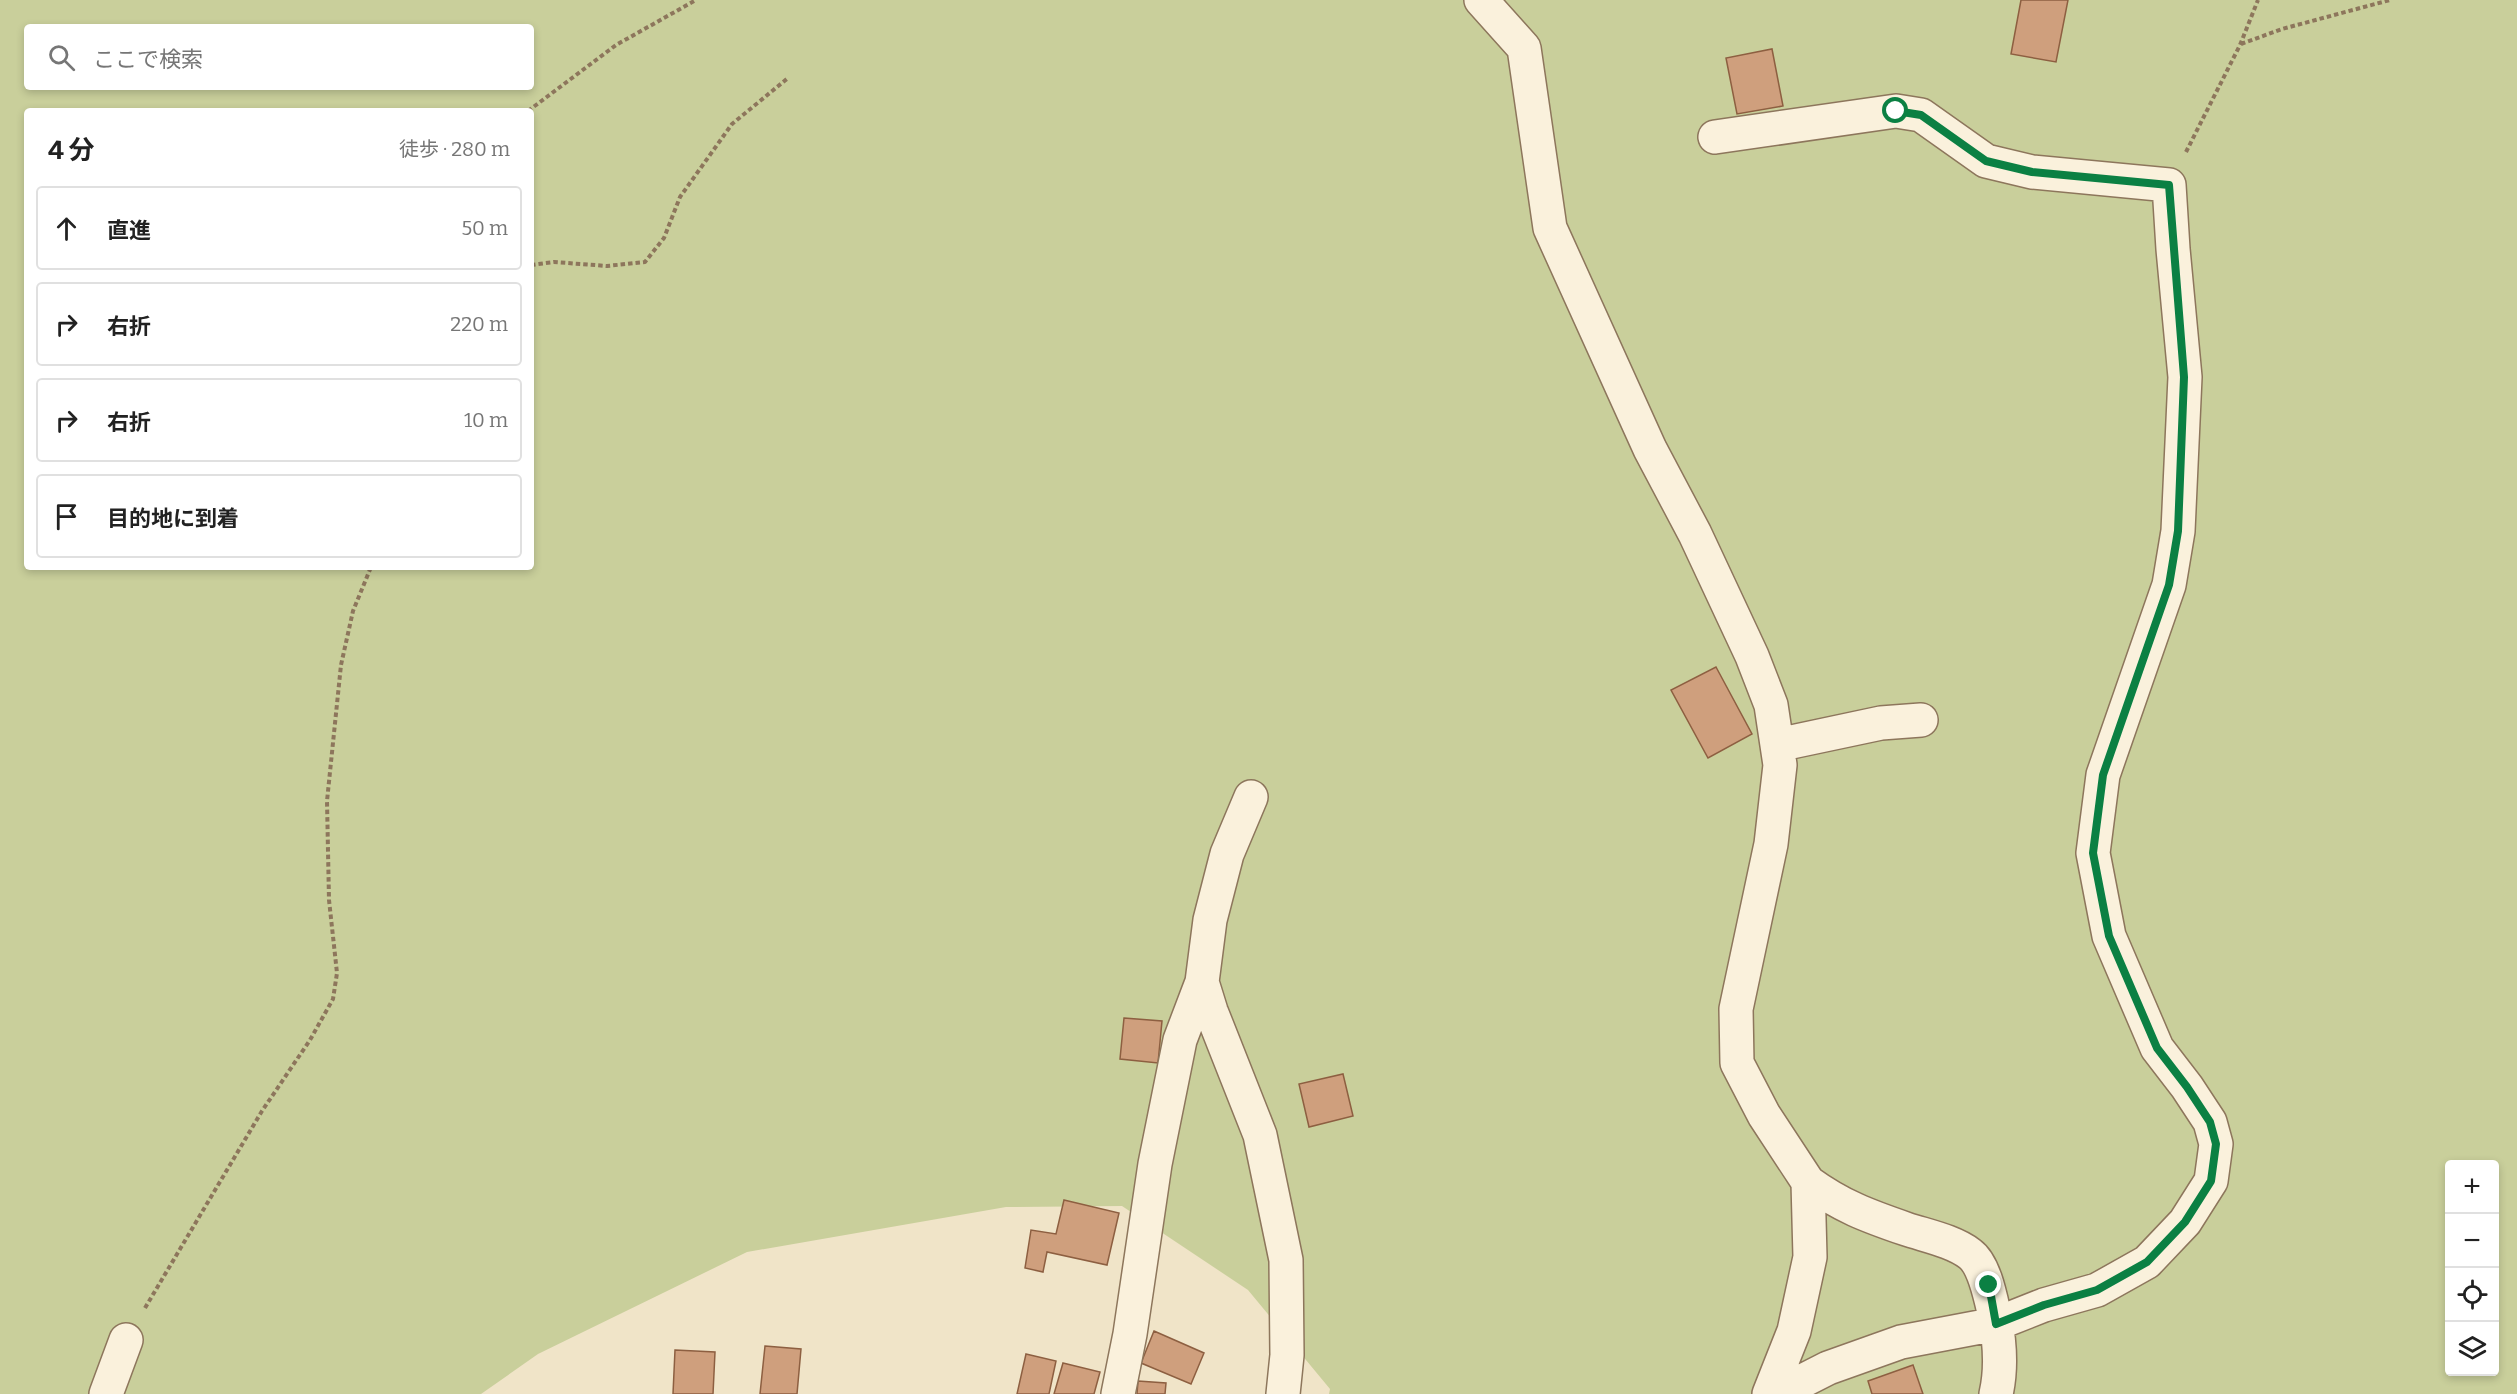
<!DOCTYPE html>
<html lang="ja">
<meta charset="utf-8">
<style>
:root{--surface:#fff;--page:#f6f6f6;--text:#222;--muted:#767676;--line:#e0e0e0}
body{margin:0;font-family:Bitter,"Noto Sans JP",serif;background:var(--page);color:var(--text)}
.controls{position:absolute;right:18px;bottom:18px;display:grid;overflow:hidden;border-radius:6px;box-shadow:0 3px 9px #0003}
.controls button{width:54px;height:54px;display:grid;place-items:center;padding:0;border:0;border-bottom:2px solid var(--line);background:var(--surface);color:var(--text);font:30px sans-serif}
.stop{position:absolute;width:18px;height:18px;margin:-14px;border:4px solid #0b8043;border-radius:50%;background:#fff}
.stop.end{background:#0b8043;border-color:#fff;box-shadow:0 2px 6px #0008}
.list{margin:0;padding:0;list-style:none}
h2{display:flex;justify-content:space-between;align-items:center;height:78px;margin:0;padding:0 24px;font-size:26px}
h2 small{font-size:20px;font-weight:400;color:var(--muted)}
.list li{display:grid;grid-template-columns:39px 1fr auto;gap:18px;align-items:center;box-sizing:border-box;height:84px;margin:0 12px 12px;padding:0 12px;border:2px solid var(--line);border-radius:6px}
.list b{display:block;font-size:22px;white-space:nowrap}
.list em{font-size:20px;font-style:normal;color:var(--muted)}
.icon{flex:none;width:33px;height:33px;fill:none;stroke:currentColor;stroke-width:2;stroke-linecap:round;stroke-linejoin:round}
.map{position:relative;flex:none;width:2517px;height:1394px;overflow:hidden}
.search{position:absolute;background:var(--surface);box-shadow:0 3px 9px #0003;left:24px;top:24px;width:510px;height:66px;display:flex;align-items:center;gap:15px;box-sizing:border-box;padding:0 21px;border-radius:6px;color:var(--muted);font-size:22px}
.panel{position:absolute;background:var(--surface);box-shadow:0 3px 9px #0003;left:24px;top:108px;width:510px;height:462px;border-radius:6px}
.map>svg:first-child{display:block}
</style>
<div class="map">
<svg width="2517" height="1394" viewBox="0 0 2517 1394">
<rect width="100%" height="100%" fill="#f0e4c8"/>
<path fill="#c9cf9b" fill-rule="evenodd" d="M0 0H2517V1394H1329L1330 1389 1248 1290 1122 1206 1006 1207 747 1252 538 1354 481 1394H0ZM27 27H531V87H27ZM27 111H531V567H27ZM2450 1164H2494V1372H2450Z"/>
<path fill="#cf9f7d" stroke="#8d5f41" stroke-width="1.5" d="M2021 0H2068L2056 62 2011 54Z
M1772 49 1783 106 1737 114 1726 58Z
M1716 667 1752 734 1708 758 1671 690Z
M1124 1018 1162 1021 1158 1063 1120 1059Z
M1343 1074 1353 1116 1309 1127 1299 1084Z
M1064 1200 1119 1213 1107 1265 1047 1252 1043 1272 1025 1268 1031 1230 1056 1234Z
M1154 1331 1204 1353 1191 1384 1141 1363Z
M765 1346 801 1349 797 1394H760Z
M675 1350 715 1352 713 1394H673Z
M1026 1354 1056 1361 1049 1394H1017Z
M1063 1363 1100 1372 1094 1394H1054Z
M1913 1365 1923 1394H1872L1868 1381Z
M1138 1381 1166 1383 1165 1394H1137Z"/>
<g fill="none" stroke-linecap="round" stroke-linejoin="round">
<g stroke="#8d765c" stroke-width="36">
<path id="street" d="M1481 0 1524 48 1550 228 1650 449 1695 534 1752 656 1771 705 1780 765 1771 844 1736 1009 1737 1063 1764 1115 1808 1182 1810 1257 1794 1331 1769 1394
M1715 137 1896 111 1921 115 1986 161 2032 172 2169 185 2173 249 2185 377 2178 531 2169 585 2103 775 2093 853 2109 936 2157 1048 2187 1087 2210 1122 2216 1144 2211 1181 2185 1222 2147 1262 2097 1290 2044 1305 1996 1324 1901 1342 1828 1368 1777 1394
M1777 745 1881 723 1921 720
M1251 797 1227 854 1210 920 1202 982 1211 1011 1260 1135 1286 1260 1287 1355 1283 1394
M1808 1182C1841 1206 1868 1216 1906 1229 1927 1236 1953 1241 1970 1254 1985 1265 1991 1300 1995 1317 2000 1343 2002 1368 1996 1394
M106 1394 126 1340
M1118 1394 1130 1334 1155 1164 1180 1040 1202 982"/>
</g>
<path stroke="#8d765c" stroke-width="4" stroke-dasharray="4.5 3" stroke-linecap="butt" d="M2241 44 2282 29 2390 0
M528 111 616 45 696 0
M2186 152 2240 45 2258 0
M531 265 554 262 607 266 645 262 664 238 680 197 732 124 788 78
M145 1308 262 1111 310 1040 333 999 337 973 329 900 327 801 341 665 353 611 371 567"/>
<use href="#street" stroke="#faf1dc" stroke-width="33"/>
</g>
<g fill="none" stroke-linecap="round" stroke-linejoin="round">
<path stroke="#0b8043" stroke-width="8" d="M1896 111 1921 115 1986 161 2032 172 2169 185 2184 377 2178 531 2169 585 2103 775 2093 853 2109 936 2157 1048 2187 1087 2210 1122 2216 1144 2211 1181 2185 1222 2147 1262 2097 1290 2044 1305 1996 1324 1989 1285"/>
</g>
</svg>
<div class="controls">
<button>+</button>
<button>−</button>
<button><svg class="icon" aria-label="locate" viewBox="0 0 24 24"><circle cx="12" cy="12" r="6"/><path d="M12 2v4M12 18v4M2 12h4M18 12h4"/></svg></button>
<button><svg class="icon" aria-label="layers" viewBox="0 0 24 24"><path d="M12 4l9 5-9 5-9-5zM3 14l9 5 9-5"/></svg></button>
</div>
<div class="stop" style="left:1896px;top:111px"></div>
<div class="stop end" style="left:1989px;top:1285px"></div>
<div class="search"><svg class="icon" aria-label="search" viewBox="0 0 24 24"><circle cx="10" cy="10" r="6"/><path d="M15 15l6 6"/></svg>ここで検索</div>
<section class="panel">
<h2>4 分<small>徒歩 · 280 m</small></h2>
<ul class="list">
<li><svg class="icon" aria-label="ahead" viewBox="0 0 24 24"><path d="M12 20V5M6 11l6-6 6 6"/></svg><div><b>直進</b></div><em>50 m</em></li>
<li><svg class="icon" aria-label="right" viewBox="0 0 24 24"><path d="M7 20v-9h11M14 6l5 5-5 5"/></svg><div><b>右折</b></div><em>220 m</em></li>
<li><svg class="icon" aria-label="right" viewBox="0 0 24 24"><path d="M7 20v-9h11M14 6l5 5-5 5"/></svg><div><b>右折</b></div><em>10 m</em></li>
<li><svg class="icon" aria-label="arrive" viewBox="0 0 24 24"><path d="M6 21V4h12l-3 4 3 4H6"/></svg><div><b>目的地に到着</b></div></li>
</ul>
</section>
</div>
